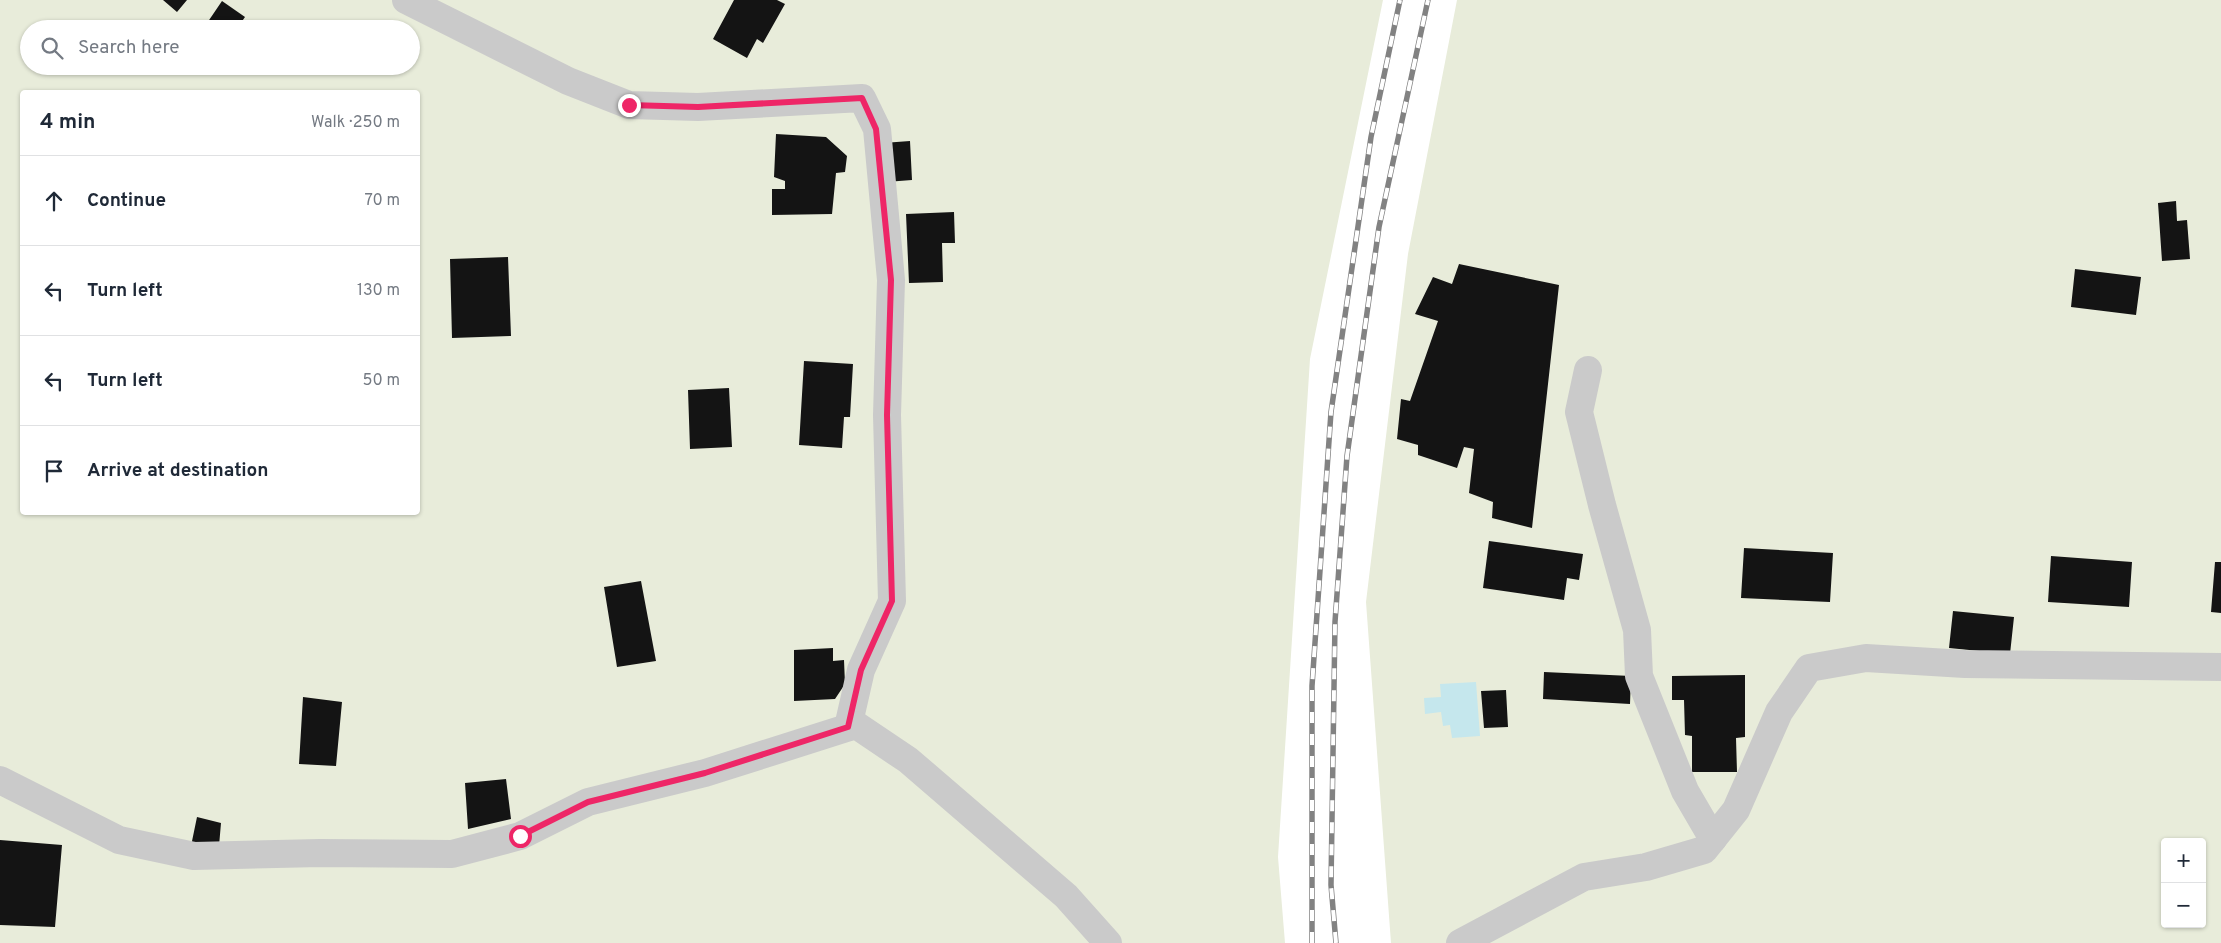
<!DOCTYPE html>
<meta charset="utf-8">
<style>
:root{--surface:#fff;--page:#f2f2f3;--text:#1f2937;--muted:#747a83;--line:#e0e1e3}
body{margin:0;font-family:Overpass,sans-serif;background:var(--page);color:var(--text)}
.controls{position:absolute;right:15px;bottom:15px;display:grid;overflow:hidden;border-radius:5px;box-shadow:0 1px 4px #0004}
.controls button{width:45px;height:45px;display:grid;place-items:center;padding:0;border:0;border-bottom:1px solid var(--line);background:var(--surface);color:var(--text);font:25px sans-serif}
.stop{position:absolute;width:15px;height:15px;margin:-11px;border:4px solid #ee2667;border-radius:50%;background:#fff}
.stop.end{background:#ee2667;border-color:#fff;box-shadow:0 1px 5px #0008}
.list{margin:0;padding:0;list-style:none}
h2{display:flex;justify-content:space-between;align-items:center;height:65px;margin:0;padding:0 20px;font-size:21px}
h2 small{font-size:16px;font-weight:400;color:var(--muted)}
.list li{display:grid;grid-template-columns:32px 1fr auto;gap:15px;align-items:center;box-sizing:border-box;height:90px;padding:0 20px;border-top:1px solid var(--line)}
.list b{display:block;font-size:19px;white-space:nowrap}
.list em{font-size:16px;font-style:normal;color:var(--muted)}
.icon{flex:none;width:28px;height:28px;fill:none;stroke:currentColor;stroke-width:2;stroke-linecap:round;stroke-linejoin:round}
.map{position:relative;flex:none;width:2221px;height:943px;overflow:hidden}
.search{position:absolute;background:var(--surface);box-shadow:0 1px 4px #0004;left:20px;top:20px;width:400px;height:55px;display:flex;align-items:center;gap:12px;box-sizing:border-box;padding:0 18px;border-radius:28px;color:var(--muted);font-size:19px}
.panel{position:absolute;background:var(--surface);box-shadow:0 1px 4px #0004;left:20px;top:90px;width:400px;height:425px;border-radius:5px}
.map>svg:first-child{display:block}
</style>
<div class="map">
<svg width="2221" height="943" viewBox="0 0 2221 943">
<rect width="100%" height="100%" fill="#fff"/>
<path fill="#e8ecda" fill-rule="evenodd" d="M0 0H1383L1310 359 1278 857 1285 943H0ZM29 29H411V66H29ZM22 92H418V512H22Z
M1457 0H2221V943H1391L1366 602 1408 254ZM2165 842H2202V924H2165Z"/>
<path fill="#c5e7ed" d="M1476 682 1480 736 1452 738 1450 725 1443 726 1441 712 1425 714 1424 698 1441 697 1440 684Z"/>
<path fill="#141414" d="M163 0H187L177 12Z
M734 0H777L785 4 763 43 757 39 747 58 713 39Z
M222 1 245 17 238 27 241 29H203Z
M776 134 826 137 847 156 845 172 836 173 832 214 772 215V189H785V181L774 177Z
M910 141 912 180 886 182 883 143Z
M2176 201 2177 221 2187 220 2190 259 2162 261 2158 203Z
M954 212 955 243H942L943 282 909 283 906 214Z
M508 257 511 336 452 338 450 259Z
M1459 264 1559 285 1532 528 1492 518 1493 502 1469 493 1474 449 1464 447 1457 468 1418 455V445L1397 439 1401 399 1410 401 1438 321 1415 314 1433 277 1452 284Z
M2075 269 2141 277 2136 315 2071 307Z
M804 361 853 364 850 417H844L842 448 799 445Z
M729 388 732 447 690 449 688 390Z
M1489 541 1583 554 1579 580 1567 578 1564 600 1483 588Z
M1744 548 1833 553 1830 602 1741 598Z
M2051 556 2132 562 2129 607 2048 602Z
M2215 562H2221V613L2211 612Z
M641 581 656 661 617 667 604 587Z
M1953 611 2014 617 2010 654 1949 648Z
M833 648V661L844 660 845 684 835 699 794 701V650Z
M1544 672 1631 676 1630 704 1543 699Z
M1745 675V737L1736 738 1737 772H1692V736L1685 735 1684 700H1672V676Z
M1506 690 1508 727 1484 728 1481 691Z
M303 697 342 702 336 766 299 764Z
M506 779 511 819 468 829 465 783Z
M197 817 221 823 219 846H191Z
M0 840 62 845 55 927 0 925Z"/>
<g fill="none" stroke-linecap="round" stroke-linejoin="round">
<path stroke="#cacaca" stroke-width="28" d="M406 0 568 81 629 105 698 107 862 98 877 129 891 280 887 415 892 601 861 670 848 727
M1588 370 1579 412 1602 505 1637 630 1639 676 1685 791 1713 839"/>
<path stroke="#cacaca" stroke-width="28" d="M0 780 119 840 194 856 320 853 452 854 520 836 588 802 705 773 856 725 908 760 1066 896 1108 943
M1460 943 1584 877 1646 867 1704 850 1736 810 1779 712 1809 668 1866 658 1965 664 2221 667"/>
<g stroke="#828282" stroke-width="5.5">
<path id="rail" d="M1312 943V686L1331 412 1371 137 1400 0
M1336 943 1331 885 1335 622 1347 456 1379 227 1428 0"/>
</g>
<use href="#rail" stroke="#fff" stroke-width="4" stroke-dasharray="11" stroke-linecap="butt"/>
</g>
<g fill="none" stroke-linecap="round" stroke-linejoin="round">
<path stroke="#ee2667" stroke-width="6" d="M520 836 588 802 705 773 848 727 861 670 892 601 887 415 891 280 876 129 862 98 698 107 629 105"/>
</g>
</svg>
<div class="controls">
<button>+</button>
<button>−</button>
</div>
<div class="stop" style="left:520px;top:836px"></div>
<div class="stop end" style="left:629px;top:105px"></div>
<div class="search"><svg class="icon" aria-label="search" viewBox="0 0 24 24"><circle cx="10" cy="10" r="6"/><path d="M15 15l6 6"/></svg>Search here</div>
<section class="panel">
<h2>4 min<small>Walk · 250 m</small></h2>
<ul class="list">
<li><svg class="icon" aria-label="ahead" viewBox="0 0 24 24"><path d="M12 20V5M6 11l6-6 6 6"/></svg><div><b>Continue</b></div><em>70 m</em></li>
<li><svg class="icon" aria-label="left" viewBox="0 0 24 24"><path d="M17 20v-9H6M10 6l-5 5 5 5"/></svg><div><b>Turn left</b></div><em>130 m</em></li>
<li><svg class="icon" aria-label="left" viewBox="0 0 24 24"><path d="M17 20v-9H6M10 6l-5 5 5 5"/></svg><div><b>Turn left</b></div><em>50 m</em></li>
<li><svg class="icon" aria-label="arrive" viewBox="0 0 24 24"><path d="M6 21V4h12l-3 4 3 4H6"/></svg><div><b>Arrive at destination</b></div></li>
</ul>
</section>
</div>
